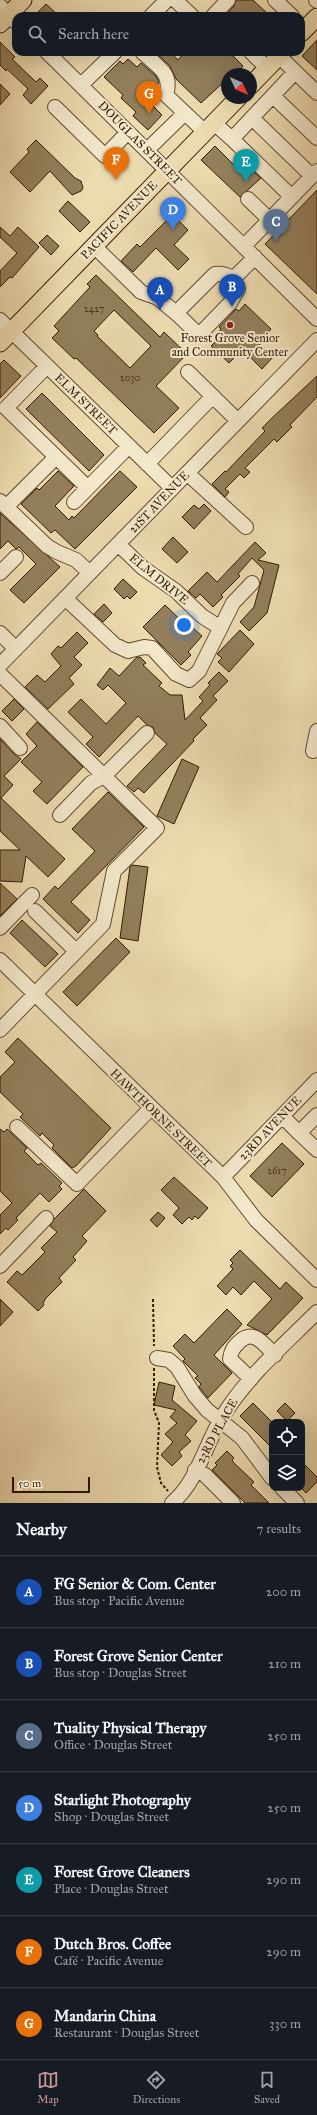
<!DOCTYPE html>
<meta charset="utf-8">
<style>
:root{--surface:#171b24;--page:#242831;--text:#f1f3f6;--muted:#9ea1a6;--line:#363941;--accent:#c59692}
body{margin:0;font-family:"IM FELL Great Primer",serif;background:var(--page);color:var(--text)}
.controls{position:absolute;right:12px;bottom:12px;display:grid;overflow:hidden;border-radius:8px;box-shadow:0 4px 16px #0002}
.controls button{width:36px;height:36px;display:grid;place-items:center;padding:0;border:0;border-bottom:1px solid var(--line);background:var(--surface);color:var(--text);font:20px sans-serif}
.compass{position:absolute;left:221px;top:68px;width:36px;height:36px;border-radius:50%;background:var(--surface);box-shadow:0 4px 16px #0002;rotate:134deg}
.scale{position:absolute;left:12px;bottom:10px;width:78px;box-sizing:border-box;padding-left:4px;border:2px solid #321b02;border-top:0;font-size:11px;line-height:14px;white-space:nowrap;color:#321b02;-webkit-text-stroke:3px #f3e8cc;paint-order:stroke}
.you{position:absolute;left:184px;top:625px;width:14px;height:14px;margin:-10px;border:3px solid #fff;border-radius:50%;background:#1a73e8;box-shadow:0 0 0 6px #1a73e833}
.badge{display:grid;place-items:center;width:26px;height:26px;border-radius:50%;background:var(--accent);color:#fff;font-size:13px;font-weight:700}
.pin{position:absolute;translate:-50% -33px;filter:drop-shadow(0 1px 2px #0008)}
.pin::after{content:'';position:absolute;top:21px;width:14px;height:12px;background:inherit;clip-path:polygon(0 0,100% 0,50% 100%)}
.list{margin:0;padding:0;list-style:none}
h2{display:flex;justify-content:space-between;align-items:center;height:52px;margin:0;padding:0 16px;font-size:17px}
h2 small{font-size:13px;font-weight:400;color:var(--muted)}
.list li{display:grid;grid-template-columns:26px 1fr auto;gap:12px;align-items:center;box-sizing:border-box;height:72px;padding:0 16px;border-top:1px solid var(--line)}
.list b{display:block;font-size:15px;white-space:nowrap}
.list p{margin:0;font-size:13px;white-space:nowrap;color:var(--muted)}
.list em{font-size:13px;font-style:normal;color:var(--muted)}
.icon{flex:none;width:22px;height:22px;fill:none;stroke:currentColor;stroke-width:2;stroke-linecap:round;stroke-linejoin:round}
.map{position:relative;flex:none;width:317px;height:1503px;overflow:hidden}
.search{position:absolute;background:var(--surface);box-shadow:0 4px 16px #0002;left:12px;right:12px;top:12px;height:44px;display:flex;align-items:center;gap:10px;box-sizing:border-box;padding:0 14px;border-radius:12px;color:var(--muted);font-size:15px}
.sheet{height:556px;background:var(--surface)}
nav{display:flex;justify-content:space-around;align-items:center;box-sizing:border-box;height:56px;border-top:1px solid var(--line);background:var(--surface);font-size:11px;color:var(--muted)}
nav a{display:grid;justify-items:center;gap:2px}
nav .on{color:var(--accent)}
.map>svg:first-child{display:block}
</style>
<div class="map">
<svg width="317" height="1503" viewBox="0 0 317 1503">
<rect width="100%" height="100%" fill="#eddbb0"/>
<filter id="stains"><feTurbulence type="fractalNoise" baseFrequency=".005" numOctaves="4"/><feColorMatrix values="0 0 0 0 .2 0 0 0 0 .09 0 0 0 0 .02 0 0 0 .5 -.17"/></filter>
<radialGradient id="worn" r=".72"><stop offset=".6" stop-color="#630" stop-opacity="0"/><stop offset="1" stop-color="#630" stop-opacity=".3"/></radialGradient>
<path fill="#937f5c" stroke="#321b02" fill-rule="evenodd" d="M236 0H253L270 16H225L234 6Z
M46 4 59 16H34Z
M317 40V70L302 56Z
M0 42 15 57 12 59 36 82 40 78 48 86 31 104 23 95 28 89 7 69 6 71 0 65Z
M155 52H170L178 60 185 52H229L243 66 236 74H227V79L201 103 176 79 170 66Z
M128 59 137 67 141 63 156 76 159 83 146 99 162 115 148 130 133 116 136 112 121 98 123 95 104 77 120 61 123 64Z
M0 84 10 94 0 105Z
M36 140 75 178 81 181 83 188 81 191 72 195 50 171 30 192 10 172 29 152 27 149Z
M215 146 243 174 249 168 261 178 240 197 201 160Z
M317 190V294L265 244Z
M68 201 90 222 80 232 59 211Z
M174 216 188 230 174 245 189 259 178 270 156 248 133 272 121 261 137 244 140 247 169 218 170 220Z
M0 227 10 236 18 227 39 247 12 278 10 277 0 287V271L17 253 0 237Z
M47 235 59 246 51 255 39 243Z
M96 275 160 337 164 332 187 354 156 386 179 408 154 433 76 358 74 359 52 338 59 331 54 326 90 287 87 284ZM114 310 151 346 130 368 97 336 98 335 94 331Z
M245 304 271 329 258 343 273 357 262 369 247 354 245 357 240 352 229 363 211 346 222 335 219 332 221 329 219 327 236 309 239 311Z
M4 360 21 376 0 398V364Z
M317 376V397L290 425 292 427 277 442 274 439 245 468 250 472 244 478 240 474 225 489 229 492 225 497 212 484 225 471 226 472 265 431 262 428 272 418Z
M42 393 104 455 89 471 26 409Z
M58 471 74 486 55 506 69 520 72 516 74 518 120 471 137 487 75 549 55 530 51 533 21 504 37 488 39 490Z
M204 504 211 511 194 529 182 517 194 505 199 509Z
M0 513 60 567 24 603 10 590 36 564 19 547 16 549 8 541 0 549Z
M173 537 188 552 177 563 162 549Z
M255 542 266 553 258 560 279 565 267 613 249 631 240 622 254 607 264 570 252 558 238 574 240 576 221 595 223 597 213 607 200 594 196 598 188 591 207 572 217 582Z
M123 579 137 592 130 599 127 596 124 599 114 589Z
M104 604 112 613 103 622 94 614Z
M165 605 190 629 192 627 202 636 188 652 191 655 181 665 143 627Z
M240 630 254 644 229 672 218 662 222 658 217 654Z
M77 632 88 643 74 657 82 665 69 678 74 684 48 709 25 687 37 675 45 682 61 666 51 654 58 646 61 648Z
M137 657H140L146 663 143 665 162 683 159 686 170 695H182L185 720 203 701 199 697 210 685 208 683 219 672 228 681 213 696 217 700 200 718 207 725 193 739 194 741 144 793 138 788 134 792 127 786 167 744 155 733 153 727 147 725 138 716 99 757 86 744 93 737 68 712 81 699 106 724 126 703 108 685 103 690 97 685 110 668 119 676Z
M14 699 24 709 12 721 2 711Z
M37 722 83 767 47 804 33 791 42 782 21 762 37 746 26 734Z
M0 739 14 754 21 759 4 776 13 785 1 798 65 859 48 877 26 856 22 882 0 881V850H20L0 831Z
M182 759 199 767 174 824 157 816Z
M108 792 144 827 71 902 90 920 78 933 43 899 55 886 58 889 95 851 72 829Z
M132 865 148 867 138 941 120 938 130 867Z
M0 883 17 899 0 916Z
M22 920 58 954 45 967 10 933Z
M116 938 130 952 77 1006 63 992Z
M18 1038 111 1128 76 1166 72 1168 52 1148 54 1145 42 1133 40 1136 20 1117 23 1114 0 1092V1077L15 1062 5 1052Z
M0 1129 4 1132 7 1129 27 1148 24 1151 38 1165 41 1163 62 1183 59 1186 62 1189 49 1202 40 1193 16 1218 18 1220 8 1230 6 1228 0 1234V1215L12 1203 0 1191Z
M282 1143 304 1164 272 1197 250 1176Z
M174 1177 208 1208 198 1219 195 1216 192 1220 189 1217 182 1224 173 1215 179 1208 161 1190Z
M84 1189 106 1211 82 1236 87 1241 73 1257 76 1260 59 1278 62 1282 46 1298 43 1303 44 1305 38 1311 7 1282 17 1271 22 1275 45 1252 41 1248 57 1232 50 1226 54 1219Z
M158 1212 165 1218 157 1227 150 1220Z
M240 1250 280 1289 286 1282 303 1298 267 1335 247 1325 272 1299 254 1281 241 1295 233 1287 226 1295 217 1286 233 1269 230 1266 233 1263 230 1260Z
M0 1299 13 1312 0 1326Z
M227 1309 242 1324 214 1355 232 1373 208 1398 199 1387 201 1384 195 1378 198 1376 183 1361 185 1359 173 1346 185 1334 194 1343Z
M159 1382 175 1386 172 1400 197 1421 185 1435 191 1441 179 1452 182 1456 172 1466 161 1455 173 1442 165 1434 177 1423 170 1417 176 1410 154 1405Z
M253 1403 272 1422V1448L240 1416Z
M285 1403 295 1413 287 1421 277 1411Z
M227 1451 234 1458 232 1460 233 1462 254 1482 251 1485 269 1503H245L212 1470 217 1465 215 1463Z
M302 1462 317 1477V1482L306 1493 302 1489Z"/>
<g fill="none" stroke-linecap="round" stroke-linejoin="round">
<g stroke="#614b2e" stroke-width="16">
<path id="minor" d="M175 0 192 16
M275 0 292 16
M316 0 317 1
M0 6 16 22
M151 16 167 0
M213 16 228 0
M47 52 317 319
M142 52C158 67 173 73 166 95L205 132
M251 52 267 68
M279 56 317 93
M81 85 115 52
M273 96 317 138
M55 107 105 156 128 132
M252 118 312 176
M214 123 232 139
M147 150 185 113
M292 197 232 139 295 72
M248 199 270 220
M94 246 141 292 158 298 176 313
M244 246 317 171
M215 274C226 273 235 277 238 289L230 303 199 335 176 313Z
M233 279 255 257
M0 320 172 488
M47 366 6 408 88 488
M188 372 238 421
M147 464 213 396
M187 473 246 527
M0 501 47 546 57 552 76 560 90 573
M74 502 129 446
M6 507 56 457
M118 544 143 568 176 591 202 616 219 627
M0 573 16 557
M65 598 115 645 128 651 144 647 152 648 176 674 189 680 199 671 233 603 252 583
M0 633 16 649
M0 665 317 340
M0 674 157 828 114 871 103 924 0 1030
M0 726 20 748
M313 751 317 731
M60 815 91 783 104 776 147 733
M35 911 76 951
M0 928 32 895
M0 960 223 1177 256 1220 317 1280
M317 1115 299 1133 317 1150
M282 1116 299 1133
M17 1127 77 1184 151 1108
M223 1177 317 1080
M0 1266 46 1218
M157 1358 169 1360 177 1367 195 1396 207 1410 242 1438 272 1478
M251 1379 230 1359C231 1351 233 1348 239 1342 254 1328 263 1344 275 1355
M195 1470 205 1475 233 1503
M282 1488 297 1503
M172 1503C199 1480 206 1440 226 1411 250 1374 286 1343 317 1312"/>
</g>
<g stroke="#321b02" stroke-width="19">
<path id="major" d="M0 24 23 0
M301 33 317 17
M251 85 283 52
M0 343 238 98"/>
</g>
<path stroke="#321b02" stroke-width="2" stroke-dasharray="3 2" stroke-linecap="butt" d="M153 1299 154 1346
M154 1368V1410L159 1423 157 1467 161 1483 168 1491"/>
<use href="#minor" stroke="#f3e8cc" stroke-width="14"/>
<use href="#major" stroke="#eddbb0" stroke-width="17"/>
</g>
<circle fill="#8f2418" stroke="#f3e8cc" stroke-width="1.5" cx="230" cy="325" r="4"/>
<g text-anchor="middle" stroke-width="4" stroke-linejoin="round" paint-order="stroke">
<g font-size="10" fill="#4a3418">
<text x="94" y="312">2427</text>
<text x="130" y="381">2030</text>
<text x="277" y="1174">2617</text>
</g>
<g font-size="12" fill="#321b02" stroke="#f3e8cc">
<text transform="translate(140 143) rotate(45)" y="4">DOUGLAS STREET</text>
<text transform="translate(119 220) rotate(-46)" y="4">PACIFIC AVENUE</text>
<text transform="translate(86 404) rotate(44)" y="4">ELM STREET</text>
<text transform="translate(159 502) rotate(-46)" y="4">21ST AVENUE</text>
<text transform="translate(159 579) rotate(39)" y="4">ELM DRIVE</text>
<text transform="translate(161 1118) rotate(44)" y="4">HAWTHORNE STREET</text>
<text transform="translate(270 1128) rotate(-46)" y="4">23RD AVENUE</text>
<text transform="translate(217 1431) rotate(-61)" y="4">23RD PLACE</text>
</g>
<g font-size="12" fill="#321b02" stroke="#f3e8cc">
<text x="230" y="342">Forest Grove Senior<tspan x="230" dy="14">and Community Center</tspan></text>
</g>
</g>
<rect width="100%" height="100%" filter="url(#stains)"/>
<rect width="100%" height="100%" fill="url(#worn)"/>
</svg>
<div class="controls">
<button><svg class="icon" aria-label="locate" viewBox="0 0 24 24"><circle cx="12" cy="12" r="6"/><path d="M12 2v4M12 18v4M2 12h4M18 12h4"/></svg></button>
<button><svg class="icon" aria-label="layers" viewBox="0 0 24 24"><path d="M12 4l9 5-9 5-9-5zM3 14l9 5 9-5"/></svg></button>
</div>
<svg class="compass" viewBox="-18 -18 36 36"><path d="M0-13l5 13h-10z" fill="#e53935"/><path d="M0 13l5-13h-10z" fill="#9ea1a6"/></svg>
<div class="scale">50 m</div>
<div class="you"></div>
<div class="pin badge" style="left:160px;top:310px;background:#1a4fb4">A</div>
<div class="pin badge" style="left:232px;top:307px;background:#1a4fb4">B</div>
<div class="pin badge" style="left:276px;top:242px;background:#5c6f8a">C</div>
<div class="pin badge" style="left:173px;top:230px;background:#3f7fe0">D</div>
<div class="pin badge" style="left:246px;top:182px;background:#0f9aa8">E</div>
<div class="pin badge" style="left:116px;top:180px;background:#e8710a">F</div>
<div class="pin badge" style="left:149px;top:114px;background:#e8710a">G</div>
<div class="search"><svg class="icon" aria-label="search" viewBox="0 0 24 24"><circle cx="10" cy="10" r="6"/><path d="M15 15l6 6"/></svg>Search here</div>
</div>
<section class="sheet">
<h2>Nearby<small>7 results</small></h2>
<ul class="list">
<li><span class="badge" style="background:#1a4fb4">A</span><div><b>FG Senior &amp; Com. Center</b><p>Bus stop · Pacific Avenue</p></div><em>200 m</em></li>
<li><span class="badge" style="background:#1a4fb4">B</span><div><b>Forest Grove Senior Center</b><p>Bus stop · Douglas Street</p></div><em>210 m</em></li>
<li><span class="badge" style="background:#5c6f8a">C</span><div><b>Tuality Physical Therapy</b><p>Office · Douglas Street</p></div><em>250 m</em></li>
<li><span class="badge" style="background:#3f7fe0">D</span><div><b>Starlight Photography</b><p>Shop · Douglas Street</p></div><em>250 m</em></li>
<li><span class="badge" style="background:#0f9aa8">E</span><div><b>Forest Grove Cleaners</b><p>Place · Douglas Street</p></div><em>290 m</em></li>
<li><span class="badge" style="background:#e8710a">F</span><div><b>Dutch Bros. Coffee</b><p>Café · Pacific Avenue</p></div><em>290 m</em></li>
<li><span class="badge" style="background:#e8710a">G</span><div><b>Mandarin China</b><p>Restaurant · Douglas Street</p></div><em>330 m</em></li>
</ul>
</section>
<nav>
<a class="on"><svg class="icon" aria-label="map" viewBox="0 0 24 24"><path d="M3 6l6-2 6 2 6-2v14l-6 2-6-2-6 2zM9 4v14M15 6v14"/></svg>Map</a>
<a><svg class="icon" aria-label="directions" viewBox="0 0 24 24"><path d="M12 3l9 9-9 9-9-9zM9 14v-3h6M13 9l2 2-2 2"/></svg>Directions</a>
<a><svg class="icon" aria-label="saved" viewBox="0 0 24 24"><path d="M7 4h10v16l-5-4-5 4z"/></svg>Saved</a>
</nav>
